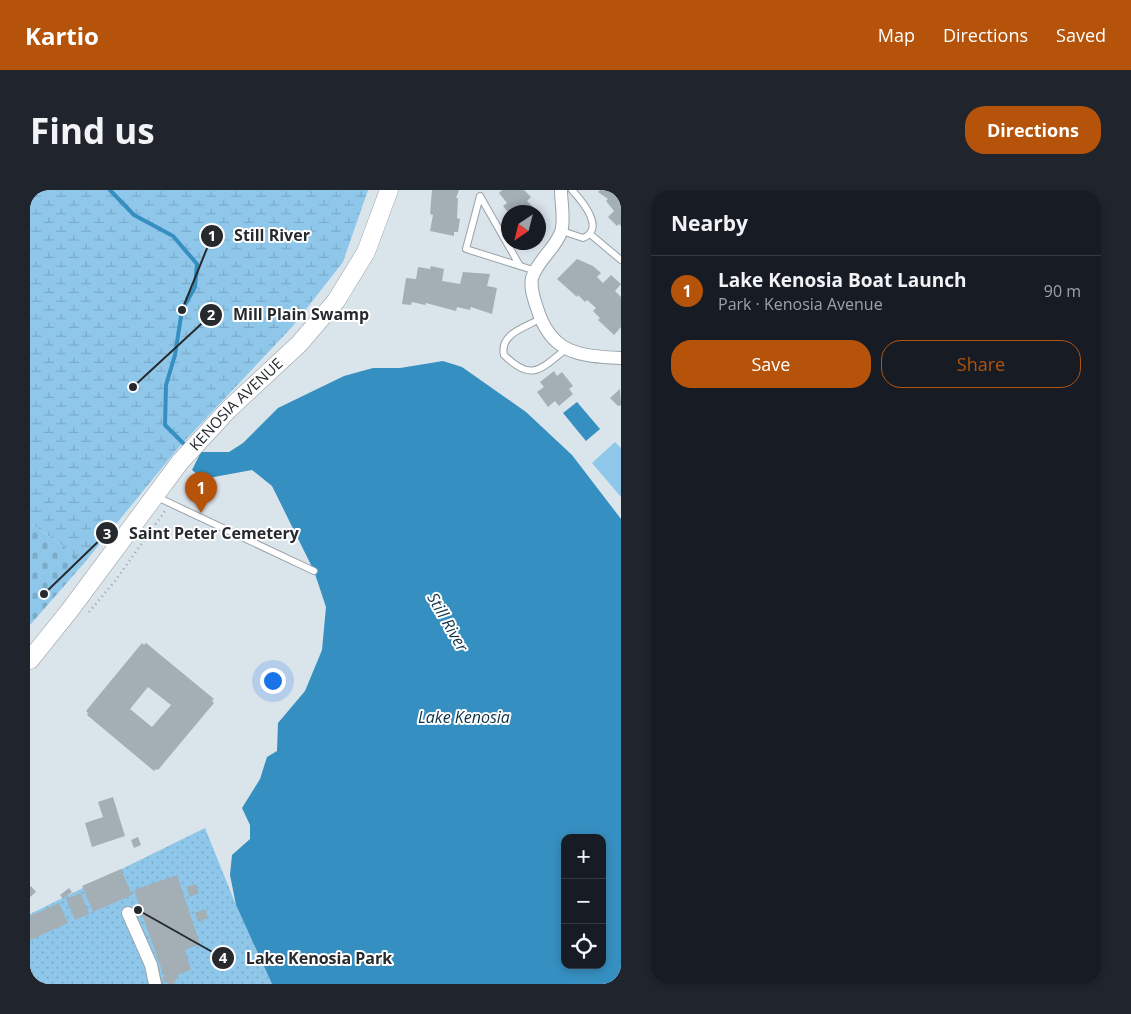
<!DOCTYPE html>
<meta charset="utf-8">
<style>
:root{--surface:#171b24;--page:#20242c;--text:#f1f3f6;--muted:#9ea1a6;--line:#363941;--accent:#b45309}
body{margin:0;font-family:"Open Sans",sans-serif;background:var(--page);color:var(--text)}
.controls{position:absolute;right:15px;bottom:15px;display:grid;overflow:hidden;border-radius:10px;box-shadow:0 2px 8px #0003}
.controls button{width:45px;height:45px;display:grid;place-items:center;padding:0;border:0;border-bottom:1px solid var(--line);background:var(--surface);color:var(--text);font:25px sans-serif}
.compass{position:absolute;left:471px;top:15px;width:45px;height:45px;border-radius:50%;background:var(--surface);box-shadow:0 2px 8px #0003;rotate:215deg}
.you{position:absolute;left:242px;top:490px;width:18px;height:18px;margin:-12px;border:4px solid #fff;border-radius:50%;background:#1a73e8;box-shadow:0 0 0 8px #1a73e833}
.badge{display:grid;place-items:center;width:32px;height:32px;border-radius:50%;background:var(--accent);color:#fff;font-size:16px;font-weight:700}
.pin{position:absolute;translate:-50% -41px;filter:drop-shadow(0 1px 2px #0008)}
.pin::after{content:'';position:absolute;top:26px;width:18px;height:15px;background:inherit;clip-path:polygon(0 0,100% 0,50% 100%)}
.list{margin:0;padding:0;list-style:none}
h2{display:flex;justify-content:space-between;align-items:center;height:65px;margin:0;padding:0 20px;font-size:21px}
h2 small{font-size:16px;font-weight:400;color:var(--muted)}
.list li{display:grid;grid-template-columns:32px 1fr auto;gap:15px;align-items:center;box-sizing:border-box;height:70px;padding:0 20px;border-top:1px solid var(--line)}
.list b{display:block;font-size:19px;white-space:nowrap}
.list p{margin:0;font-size:16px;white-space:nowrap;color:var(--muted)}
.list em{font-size:16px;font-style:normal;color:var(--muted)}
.actions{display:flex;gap:10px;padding:15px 20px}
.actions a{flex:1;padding:11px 0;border:1px solid var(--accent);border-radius:20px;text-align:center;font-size:18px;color:var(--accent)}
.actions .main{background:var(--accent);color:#fff}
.icon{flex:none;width:28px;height:28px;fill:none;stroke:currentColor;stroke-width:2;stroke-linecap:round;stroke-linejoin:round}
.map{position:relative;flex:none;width:591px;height:794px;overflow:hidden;border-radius:20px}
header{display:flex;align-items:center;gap:30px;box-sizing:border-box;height:70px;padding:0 25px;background:var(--accent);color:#fff}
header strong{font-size:24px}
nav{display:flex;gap:28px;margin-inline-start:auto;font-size:18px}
.intro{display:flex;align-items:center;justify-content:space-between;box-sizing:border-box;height:120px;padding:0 30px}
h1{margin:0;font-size:35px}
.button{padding:12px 22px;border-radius:20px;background:var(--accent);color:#fff;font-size:18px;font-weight:700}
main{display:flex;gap:30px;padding:0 30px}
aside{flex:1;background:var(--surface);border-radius:20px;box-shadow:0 2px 8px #0003}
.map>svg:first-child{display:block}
</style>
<header>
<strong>Kartio</strong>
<nav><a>Map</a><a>Directions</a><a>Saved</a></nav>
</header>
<div class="intro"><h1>Find us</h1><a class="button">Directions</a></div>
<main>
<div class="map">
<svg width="591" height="794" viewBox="0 0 591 794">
<defs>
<pattern id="wetland-marsh" width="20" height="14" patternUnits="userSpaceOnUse" patternTransform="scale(1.25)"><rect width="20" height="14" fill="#8fc7ea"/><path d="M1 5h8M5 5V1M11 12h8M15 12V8" fill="none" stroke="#7babc9"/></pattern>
<pattern id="cemetery-stones" width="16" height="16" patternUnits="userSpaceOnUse" patternTransform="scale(1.25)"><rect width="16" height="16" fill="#8fc7ea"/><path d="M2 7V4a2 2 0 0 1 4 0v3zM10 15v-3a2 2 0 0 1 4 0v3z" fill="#7babc9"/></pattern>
<pattern id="park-dots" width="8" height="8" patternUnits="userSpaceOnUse" patternTransform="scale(1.25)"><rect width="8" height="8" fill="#8fc7ea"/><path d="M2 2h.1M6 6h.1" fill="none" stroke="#7babc9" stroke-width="1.8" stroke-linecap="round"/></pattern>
</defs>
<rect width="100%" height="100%" fill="#dae4eb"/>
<path fill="url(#wetland-marsh)" d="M0 0H338L313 72 262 137 149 257 55 372 0 333Z"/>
<path fill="url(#cemetery-stones)" d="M0 333 55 372 0 435Z"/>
<path fill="url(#park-dots)" d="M175 638 206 715 242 794H0V724Z"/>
<path fill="#8fc7ea" d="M585 252 591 258V307L562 273Z"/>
<path fill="#368fc1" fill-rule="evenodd" d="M413 171 432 177 496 222 542 265 591 329V794H242L206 715 200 685 202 665 220 649V635L212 618 230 589 237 567 247 561 248 533 275 501 292 460 296 417 284 381 242 296 222 280 173 289 162 280 171 262H199L213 253 248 218 314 186 343 178H370ZM535 648H572V775H535Z
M547 212 570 239 556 251 533 223Z"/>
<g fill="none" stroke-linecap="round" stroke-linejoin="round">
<path stroke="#368fc1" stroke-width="4" d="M80 0 104 25 143 46 167 74 165 97 152 120 145 165 136 195 135 235 158 258"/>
</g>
<path fill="#a4aeb5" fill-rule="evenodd" d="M402 0H429L426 8H428L427 28 430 29 428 42H424V46L400 41 403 25 400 24Z
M472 0H494L501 7 497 11 506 20 503 22H478L473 16 477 13 469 3Z
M570 0H591V36L589 34 587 36 578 27 584 21 576 11 578 9 568 2Z
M508 29 515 36 508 42Z
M547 69 563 76 571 83 567 87 573 93 581 85 591 94 585 101 591 107V137L584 145 568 130 570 128 563 121 566 118 557 110 555 112 548 105 547 107 527 89Z
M401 76 414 79 412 91 430 94 433 82 460 84 457 96 467 98 462 124 441 117 440 120 427 117 426 121 396 113 395 115 382 112 381 115 372 114 376 88 386 89 388 77 400 79Z
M524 181 527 186 532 182 543 196 539 199 543 204 529 216 525 211 518 217 507 202 514 197 510 192Z
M590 199 591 215 588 216 580 208Z
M112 453 114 455 116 453 184 509 182 511 184 513 128 580 126 579 124 581 57 525 58 523 56 521ZM118 497 141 515 122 537 100 519Z
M83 607 95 646 62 657 55 633 73 627 68 612Z
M108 647 111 655 104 658 101 650Z
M91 679 102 705 63 722 52 696Z
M147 685 170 754 155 760 161 780 149 784 144 794H139L132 790 134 786 113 727H111L108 717H110L104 700Z
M166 694 169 703 160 707 156 697Z
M1 696 6 702 0 707V697Z
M39 698 42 702 33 709 30 705Z
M51 703 59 724 45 730 36 709Z
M29 713 38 733 0 750V726Z
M175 719 178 728 168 732 165 723Z"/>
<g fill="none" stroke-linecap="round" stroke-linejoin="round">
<g stroke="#99a2a9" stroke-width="8">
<path id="lane" d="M532 41 553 48C576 39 552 11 542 0
M560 44 591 70
M490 76 450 6 436 59 506 81
M510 129C496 137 469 144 474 165 501 192 510 180 536 159
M127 307 284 381"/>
</g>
<g stroke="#99a2a9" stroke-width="14">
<path id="street" d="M531 0C531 12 535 31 531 42 525 59 507 71 502 88 500 98 504 109 507 118 521 164 549 166 591 168
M98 723 121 775 125 794"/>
</g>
<g stroke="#99a2a9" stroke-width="19">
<g id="secondary">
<path id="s1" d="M0 470 40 420 150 272 198 220 269 154 306 111 336 62 359 0"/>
</g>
</g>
<path stroke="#99a1a6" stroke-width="2.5" stroke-dasharray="1 4" stroke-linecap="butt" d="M59 422 85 391 135 321"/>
<use href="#lane" stroke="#fff" stroke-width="6"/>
<use href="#street" stroke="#fff" stroke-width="12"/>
<use href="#secondary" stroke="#fff" stroke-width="18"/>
</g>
<g text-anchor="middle" stroke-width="4" stroke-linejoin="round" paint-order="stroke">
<g font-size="15" fill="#262a2d" stroke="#fff">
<text dy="5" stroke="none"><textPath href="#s1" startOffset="329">KENOSIA AVENUE</textPath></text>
</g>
<g font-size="16" font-style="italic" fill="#0c3248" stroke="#fff">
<text transform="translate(418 432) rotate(60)" y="6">Still River</text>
<text x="434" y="533">Lake Kenosia</text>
</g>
</g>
<path fill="none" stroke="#262a2d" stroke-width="2" d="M152 120L182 46M103 197L181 125M14 404L77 343M108 720L193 768"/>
<g fill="#262a2d" stroke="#fff" stroke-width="2">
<circle cx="152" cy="120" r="5"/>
<circle cx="103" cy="197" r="5"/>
<circle cx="14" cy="404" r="5"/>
<circle cx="108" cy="720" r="5"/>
<circle cx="182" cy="46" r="12"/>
<circle cx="181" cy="125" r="12"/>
<circle cx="77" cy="343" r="12"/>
<circle cx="193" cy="768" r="12"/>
</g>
<g font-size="15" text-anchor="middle" font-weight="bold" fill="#fff">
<text x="182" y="51">1</text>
<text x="181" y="130">2</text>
<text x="77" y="349">3</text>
<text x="193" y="773">4</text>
</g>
<g font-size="16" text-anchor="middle" font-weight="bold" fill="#262a2d" stroke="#fff" stroke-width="4" stroke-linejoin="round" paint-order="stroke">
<text x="242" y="51">Still River</text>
<text x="271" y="130">Mill Plain Swamp</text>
<text x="184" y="349">Saint Peter Cemetery</text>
<text x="289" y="774">Lake Kenosia Park</text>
</g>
</svg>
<div class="controls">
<button>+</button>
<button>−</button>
<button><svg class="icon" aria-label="locate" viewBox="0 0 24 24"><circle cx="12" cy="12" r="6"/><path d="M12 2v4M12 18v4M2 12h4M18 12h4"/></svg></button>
</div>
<svg class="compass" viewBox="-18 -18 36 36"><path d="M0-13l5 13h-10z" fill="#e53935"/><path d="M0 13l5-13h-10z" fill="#9ea1a6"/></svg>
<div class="you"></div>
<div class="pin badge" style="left:171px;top:323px">1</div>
</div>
<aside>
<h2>Nearby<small></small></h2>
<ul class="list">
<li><span class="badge">1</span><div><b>Lake Kenosia Boat Launch</b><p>Park · Kenosia Avenue</p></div><em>90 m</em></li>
</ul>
<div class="actions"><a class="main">Save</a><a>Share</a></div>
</aside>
</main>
